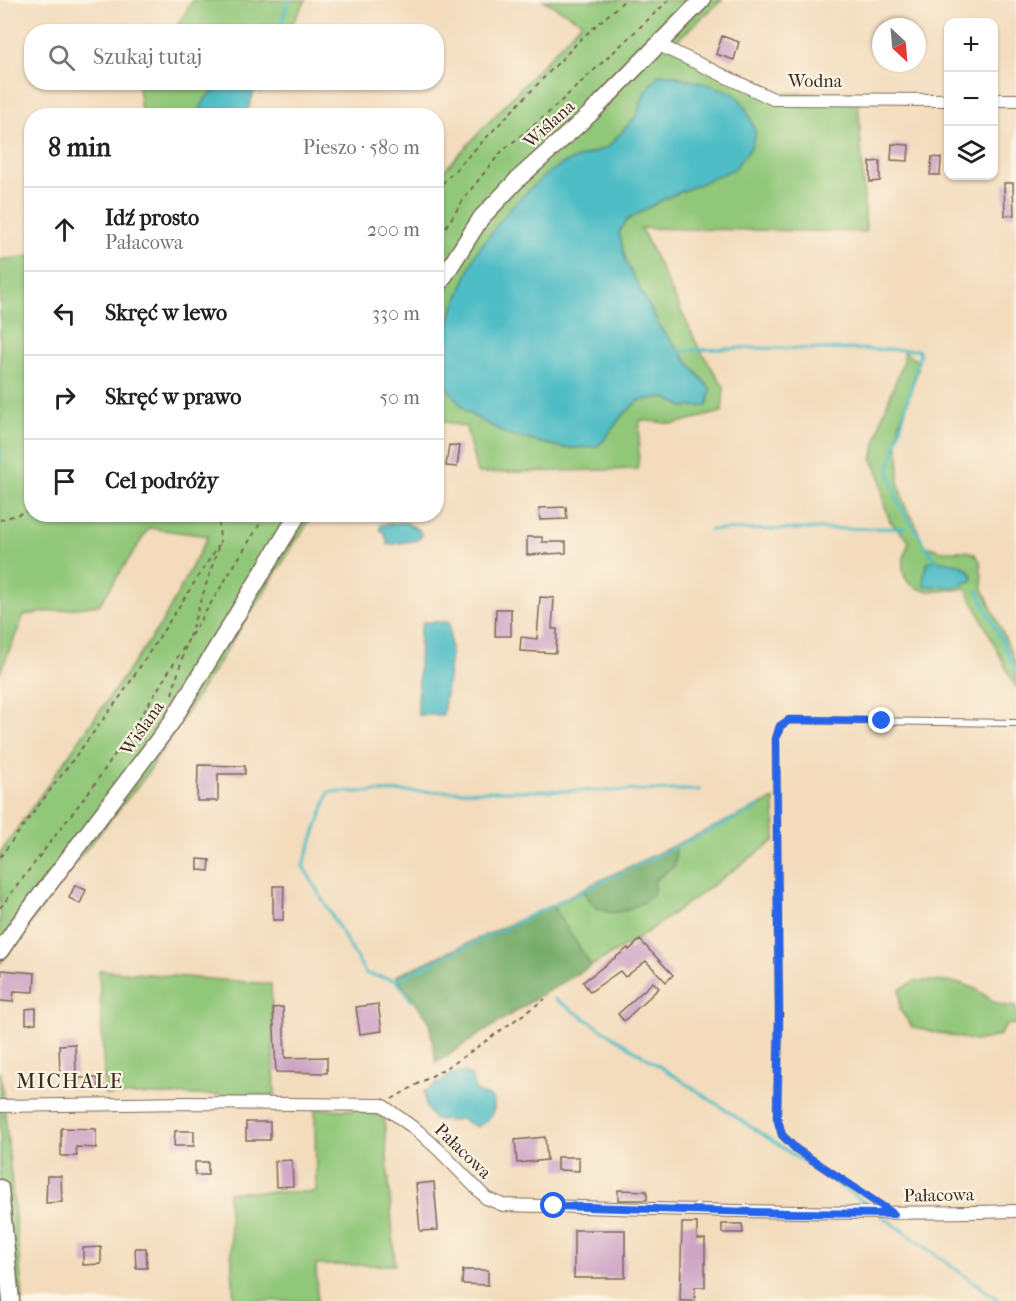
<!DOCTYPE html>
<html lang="pl">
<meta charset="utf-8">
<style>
:root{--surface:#fff;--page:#f2f2f2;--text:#202124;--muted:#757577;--line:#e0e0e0}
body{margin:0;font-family:"IM FELL French Canon",serif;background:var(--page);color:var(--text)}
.controls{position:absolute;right:18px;top:18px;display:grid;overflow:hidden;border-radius:12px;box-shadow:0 2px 4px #0004}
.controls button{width:54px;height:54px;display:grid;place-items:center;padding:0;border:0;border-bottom:2px solid var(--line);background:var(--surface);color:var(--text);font:30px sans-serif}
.compass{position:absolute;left:872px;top:18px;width:54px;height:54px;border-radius:50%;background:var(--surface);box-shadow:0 2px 4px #0004;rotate:154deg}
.stop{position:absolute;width:18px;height:18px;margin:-14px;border:4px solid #2563eb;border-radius:50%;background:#fff}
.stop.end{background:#2563eb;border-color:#fff;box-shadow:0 2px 6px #0008}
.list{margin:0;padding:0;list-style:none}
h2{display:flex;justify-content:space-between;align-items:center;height:78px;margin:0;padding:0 24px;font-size:26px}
h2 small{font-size:20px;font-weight:400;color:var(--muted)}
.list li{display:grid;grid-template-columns:39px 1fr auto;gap:18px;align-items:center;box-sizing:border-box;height:84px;padding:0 24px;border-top:2px solid var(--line)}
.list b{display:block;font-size:22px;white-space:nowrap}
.list p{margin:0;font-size:20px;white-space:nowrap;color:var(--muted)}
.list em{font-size:20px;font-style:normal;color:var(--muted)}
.icon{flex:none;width:33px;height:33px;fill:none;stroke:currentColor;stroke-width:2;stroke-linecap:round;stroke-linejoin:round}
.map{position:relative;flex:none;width:1016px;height:1301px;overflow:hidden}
.search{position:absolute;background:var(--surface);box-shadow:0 2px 4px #0004;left:24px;top:24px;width:420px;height:66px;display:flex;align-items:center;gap:15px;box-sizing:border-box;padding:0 21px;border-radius:24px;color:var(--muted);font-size:22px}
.panel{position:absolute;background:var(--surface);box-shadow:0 2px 4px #0004;left:24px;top:108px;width:420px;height:414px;border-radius:24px}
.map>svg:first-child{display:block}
</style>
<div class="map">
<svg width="1016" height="1301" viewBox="0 0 1016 1301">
<rect width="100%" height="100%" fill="#fcf5e5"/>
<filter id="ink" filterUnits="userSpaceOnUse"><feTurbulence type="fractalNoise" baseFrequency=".0167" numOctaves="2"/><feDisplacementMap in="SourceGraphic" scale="12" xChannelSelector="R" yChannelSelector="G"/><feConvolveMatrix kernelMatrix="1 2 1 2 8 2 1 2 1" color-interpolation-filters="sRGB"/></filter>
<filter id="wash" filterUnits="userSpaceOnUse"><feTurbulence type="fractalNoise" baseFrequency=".008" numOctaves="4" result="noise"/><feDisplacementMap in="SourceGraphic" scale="24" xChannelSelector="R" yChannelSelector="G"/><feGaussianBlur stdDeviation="1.35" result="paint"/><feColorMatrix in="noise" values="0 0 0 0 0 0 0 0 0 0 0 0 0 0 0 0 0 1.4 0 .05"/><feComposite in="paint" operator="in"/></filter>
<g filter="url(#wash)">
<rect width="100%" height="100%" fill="#f3dbbc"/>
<path fill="#91c779" stroke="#66784c" stroke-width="1.5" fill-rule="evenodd" d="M193 0H306L290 27 285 31H174Z
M543 0H722L676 41 687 54 755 80 782 93 858 95 866 232 641 228 700 350 724 387 722 412 674 424 640 420 638 469 477 473 466 427 437 420 436 179 582 22ZM672 74 701 85 734 168 662 200 626 220 619 232 626 262 661 329 711 390 684 407 663 397 638 401 621 417 603 441 596 447 564 448 508 435 441 351 452 312 476 253 562 164 608 147 636 116 646 90Z
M141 82 224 83 206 98 197 116 149 115 141 110 138 86Z
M31 256 32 514 313 515 145 777 79 858 0 964V853L163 621 208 536 149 528 99 605 24 615 0 673V260Z
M903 351 917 361 918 370 900 422 897 439 899 457V484L903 500 906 508 915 522 921 539 926 546 942 551H967L975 554 980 561 983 589 1016 663V688L966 588C946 591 905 599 903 568 902 559 907 549 909 541L890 521 884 503 880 477 872 460 882 417 904 360Z
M774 799 775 840 639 938 591 966 552 905 582 889 596 907 655 880 674 866 676 849 675 845Z
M99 970 271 984 275 1095H105Z
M915 981C933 981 956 980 973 988 990 996 994 1008 1016 1006V1024L1006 1025 999 1036 975 1041 912 1027 900 1010V989Z
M0 1071 3 1091 23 1301H0Z
M315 1109 357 1110 384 1117 395 1265H316L317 1301H234L228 1192H316Z"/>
<path fill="#74ac69" stroke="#586b44" stroke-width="1.5" d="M675 845 676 849 674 866 655 880 653 896C638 906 611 922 594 905 589 900 586 894 582 889Z
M552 905 591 966 536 998 436 1063 429 1021 396 976Z"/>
<path fill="#4fbdc6" stroke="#457472" stroke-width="1.5" d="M659 74C670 74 729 89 736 95 747 106 750 119 756 133L750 149 734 169 662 200 627 220 619 232 626 262 661 329 711 390 707 406 684 407 663 397 638 401 621 417 603 441 596 447 564 448 508 435 466 412 447 387 441 351 452 312 476 253 510 208 546 174 562 164 608 147 636 116 646 90Z
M224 83H257L246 115H197L206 98Z
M405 522 419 530 422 535 418 540 388 545 385 533 380 530 381 525Z
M935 560C949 562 970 562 973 580L956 587 924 586V572L928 562Z
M423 622H449L451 655 443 715H418L420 632Z
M464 1072 472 1077 475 1090C479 1093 484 1094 489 1096 503 1107 486 1123 476 1127L460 1118 452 1121 434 1119 426 1107 424 1092 452 1074Z"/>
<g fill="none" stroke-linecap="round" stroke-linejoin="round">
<path stroke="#4fbdc6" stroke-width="3" d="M279 32 286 7 290 0
M261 92 264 82
M677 351 743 348 918 350 920 354 889 471 900 506 935 560
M0 461 1 451
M710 530 904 528
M978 591 1016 670
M396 980 759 807
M555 999 670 1073 873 1208
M412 1001 396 980 366 974 303 866 329 792 700 790
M882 1216 1000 1301"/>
</g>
<g id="blocks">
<path fill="#cda3c5" d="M722 36 739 42 734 60 716 54Z
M892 144 909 145 908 161 891 160Z
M932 157 941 158 940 175H930Z
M880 161V181L870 182V162Z
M1004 183H1013L1014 215 1005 216Z
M449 445 460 446 457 467 446 466Z
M566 507 567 519 540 520 539 508Z
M527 537H542V542H566V553L527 555Z
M540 597 554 598 552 629H557L556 653 520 651 521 637 537 639Z
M496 609H511V636H495Z
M198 765 245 766V774H218V801H197Z
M198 859 210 860 209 871 198 870Z
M75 885 86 890 80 904 69 898Z
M273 886H284L283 920H273Z
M640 940 673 975 666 982 646 961 625 977 620 971 590 992 583 982 628 948 629 950Z
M2 970 35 973 34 992 14 991 13 1002 0 1001Z
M653 982 659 988 624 1021 618 1014Z
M378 1004 382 1031 360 1034 356 1007Z
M283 1007 285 1058 327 1057V1073L276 1072 273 1008Z
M36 1008V1023L26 1024V1009Z
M75 1044 76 1075 60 1076 59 1045Z
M79 1078H98L99 1090H79Z
M246 1122H270V1140H246Z
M61 1128 96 1129V1148L76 1147 77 1156H61Z
M175 1131H194V1146H174Z
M545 1137 547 1160 517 1163 515 1140Z
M557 1157H579V1171L557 1170Z
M292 1160 293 1186 276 1187 275 1161Z
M195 1162H208V1175H195Z
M47 1176H61L62 1202 46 1203Z
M434 1182 438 1230 420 1231 416 1184Z
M618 1190 647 1191V1200H618Z
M682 1223H697V1239H705V1287H695V1301H680Z
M722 1224H742L743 1233H722Z
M574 1230H625V1278H574Z
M101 1247V1264L83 1265V1248Z
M135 1248H146L147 1268H136Z
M463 1270H488V1285L462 1284Z"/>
</g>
</g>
<g filter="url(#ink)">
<use href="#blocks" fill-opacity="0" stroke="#7b6855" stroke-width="1.5"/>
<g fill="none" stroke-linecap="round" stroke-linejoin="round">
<g stroke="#7b6855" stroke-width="8">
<path id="lane" d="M889 1211 796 1149 782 1135 777 1117 779 1016 776 739 780 726 789 720 1016 723"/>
</g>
<g stroke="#7b6855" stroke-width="14">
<path id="street" d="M657 44 773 99 948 100
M994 100H1016
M0 1106 187 1103 382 1105 418 1131 440 1151 486 1198 503 1205C674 1209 845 1216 1016 1211"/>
</g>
<g stroke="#7b6855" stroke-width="19">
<path id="secondary" d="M436 289 481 218 519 178 590 114 702 0
M0 951 18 925 171 723 298 514
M0 1188 11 1301"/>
</g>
<path stroke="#7b6855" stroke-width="2" stroke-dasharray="4.5 4.5" stroke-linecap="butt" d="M436 190 582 38 625 0
M436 242 468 193 502 151 544 117 669 0
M215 514 219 522 220 543
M0 520 32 510
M219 522 224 514
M189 637 218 548
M172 694 186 645
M0 857 123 693 220 543
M0 908 94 785 145 710 266 514
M392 1099 456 1062 545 999"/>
<use href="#lane" stroke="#fff" stroke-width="6"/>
<use href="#street" stroke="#fff" stroke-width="12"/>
<use href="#secondary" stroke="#fff" stroke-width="16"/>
</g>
</g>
<g fill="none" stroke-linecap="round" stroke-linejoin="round" filter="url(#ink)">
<path stroke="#2563eb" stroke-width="8" d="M554 1206 791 1213 894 1214 796 1149 782 1135 777 1117 779 1016 776 739 780 726 789 720 882 721"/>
</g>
<g text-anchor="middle" stroke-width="4.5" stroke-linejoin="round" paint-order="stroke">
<g font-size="18" fill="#3b2a1e" stroke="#fcf5e5">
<text x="815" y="87">Wodna</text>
<text transform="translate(549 124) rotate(-42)" y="6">Wiślana</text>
<text transform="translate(142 728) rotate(-55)" y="6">Wiślana</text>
<text transform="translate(463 1151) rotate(44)" y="6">Pałacowa</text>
<text transform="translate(939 1195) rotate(-1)" y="6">Pałacowa</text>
</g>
<g font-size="21" letter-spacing="1.5" fill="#3b2a1e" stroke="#fcf5e5">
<text x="70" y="1088">MICHALE</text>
</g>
</g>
</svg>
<div class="controls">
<button>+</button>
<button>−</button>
<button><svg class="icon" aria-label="layers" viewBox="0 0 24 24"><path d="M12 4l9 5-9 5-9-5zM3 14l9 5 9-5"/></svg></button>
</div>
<svg class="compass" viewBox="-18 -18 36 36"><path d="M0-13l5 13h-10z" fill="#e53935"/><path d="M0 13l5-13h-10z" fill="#757577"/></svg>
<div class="stop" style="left:554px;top:1206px"></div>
<div class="stop end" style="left:882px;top:721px"></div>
<div class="search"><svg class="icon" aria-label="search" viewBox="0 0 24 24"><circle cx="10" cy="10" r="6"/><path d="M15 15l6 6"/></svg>Szukaj tutaj</div>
<section class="panel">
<h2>8 min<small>Pieszo · 580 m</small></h2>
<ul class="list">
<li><svg class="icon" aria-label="ahead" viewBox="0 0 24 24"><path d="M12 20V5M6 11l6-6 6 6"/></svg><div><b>Idź prosto</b><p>Pałacowa</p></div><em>200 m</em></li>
<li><svg class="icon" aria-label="left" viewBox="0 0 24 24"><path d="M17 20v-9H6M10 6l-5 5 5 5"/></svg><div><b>Skręć w lewo</b></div><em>330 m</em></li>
<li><svg class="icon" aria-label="right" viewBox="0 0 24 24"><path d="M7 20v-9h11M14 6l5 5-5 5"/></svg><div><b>Skręć w prawo</b></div><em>50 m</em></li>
<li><svg class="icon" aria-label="arrive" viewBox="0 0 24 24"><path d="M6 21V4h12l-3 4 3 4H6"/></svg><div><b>Cel podróży</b></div></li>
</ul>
</section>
</div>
